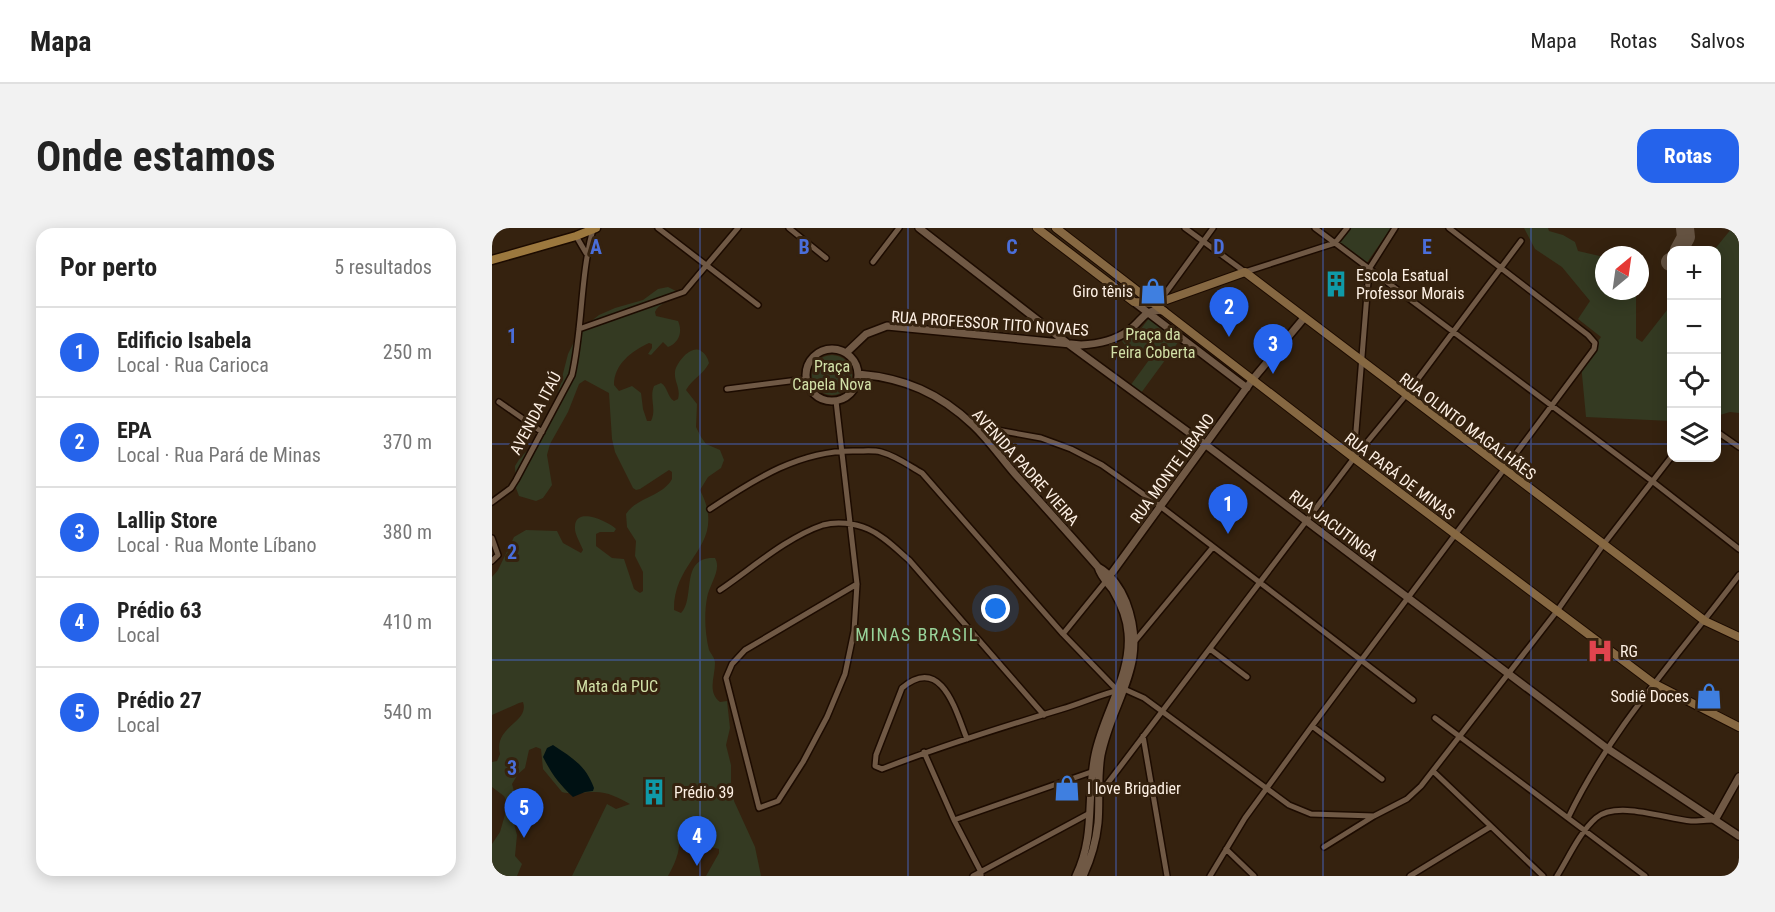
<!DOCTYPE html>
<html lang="pt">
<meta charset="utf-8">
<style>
:root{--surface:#fff;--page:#f2f2f2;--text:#222;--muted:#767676;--line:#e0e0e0;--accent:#2563eb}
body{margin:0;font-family:"Roboto Condensed",sans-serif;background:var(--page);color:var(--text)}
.controls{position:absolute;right:18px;top:18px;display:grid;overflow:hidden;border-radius:12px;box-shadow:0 3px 15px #0003}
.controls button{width:54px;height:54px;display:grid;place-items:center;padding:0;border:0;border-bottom:2px solid var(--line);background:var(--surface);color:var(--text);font:30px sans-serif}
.compass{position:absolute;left:1103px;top:18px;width:54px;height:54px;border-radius:50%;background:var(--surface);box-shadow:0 3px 15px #0003;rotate:29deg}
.you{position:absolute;left:504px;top:381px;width:21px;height:21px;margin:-15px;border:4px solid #fff;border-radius:50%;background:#1a73e8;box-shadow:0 0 0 9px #1a73e833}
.badge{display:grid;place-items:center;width:39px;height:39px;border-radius:50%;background:var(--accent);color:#fff;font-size:20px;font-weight:700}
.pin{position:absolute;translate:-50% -50px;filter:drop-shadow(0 2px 3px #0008)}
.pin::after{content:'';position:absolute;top:32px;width:21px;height:18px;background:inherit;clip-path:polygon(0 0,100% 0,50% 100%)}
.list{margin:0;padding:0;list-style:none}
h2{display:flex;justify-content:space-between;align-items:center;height:78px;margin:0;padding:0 24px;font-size:26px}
h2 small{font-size:20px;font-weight:400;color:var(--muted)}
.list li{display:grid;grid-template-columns:39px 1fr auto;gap:18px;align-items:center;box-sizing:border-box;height:90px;padding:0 24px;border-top:2px solid var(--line)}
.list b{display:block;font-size:22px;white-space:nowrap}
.list p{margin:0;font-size:20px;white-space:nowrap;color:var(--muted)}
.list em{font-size:20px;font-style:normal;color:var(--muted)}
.icon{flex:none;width:33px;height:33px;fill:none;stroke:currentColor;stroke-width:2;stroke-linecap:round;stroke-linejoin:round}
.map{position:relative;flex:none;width:1247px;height:648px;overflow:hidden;border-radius:18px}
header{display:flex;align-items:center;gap:36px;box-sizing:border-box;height:84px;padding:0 30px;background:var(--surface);border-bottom:2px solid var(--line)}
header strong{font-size:28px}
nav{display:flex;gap:33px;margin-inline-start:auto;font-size:21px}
.intro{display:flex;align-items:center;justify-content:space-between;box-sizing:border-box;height:144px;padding:0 36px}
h1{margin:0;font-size:42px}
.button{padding:15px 27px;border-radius:18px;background:var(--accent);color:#fff;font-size:21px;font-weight:700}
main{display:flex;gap:36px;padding:0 36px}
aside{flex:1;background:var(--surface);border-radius:18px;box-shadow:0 3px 15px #0003}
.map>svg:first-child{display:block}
</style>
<header>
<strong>Mapa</strong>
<nav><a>Mapa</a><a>Rotas</a><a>Salvos</a></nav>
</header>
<div class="intro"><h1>Onde estamos</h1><a class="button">Rotas</a></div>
<main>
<aside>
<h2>Por perto<small>5 resultados</small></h2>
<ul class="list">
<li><span class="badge">1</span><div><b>Edificio Isabela</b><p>Local · Rua Carioca</p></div><em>250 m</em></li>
<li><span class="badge">2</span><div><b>EPA</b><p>Local · Rua Pará de Minas</p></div><em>370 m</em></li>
<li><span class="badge">3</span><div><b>Lallip Store</b><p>Local · Rua Monte Líbano</p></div><em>380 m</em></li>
<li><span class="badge">4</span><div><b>Prédio 63</b><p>Local</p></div><em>410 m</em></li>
<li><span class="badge">5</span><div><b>Prédio 27</b><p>Local</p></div><em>540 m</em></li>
</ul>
</aside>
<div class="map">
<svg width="1247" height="648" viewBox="0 0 1247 648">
<rect width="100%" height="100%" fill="#35220f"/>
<path fill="#343a22" d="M858 0H899L874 36 846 15Z
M1032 0H1056L1057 3 1071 7 1083 14 1086 23 1112 29V63H1144V110L1150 114 1179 77V193L1094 189 1089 136 1109 109 1086 91 1098 73 1070 39 1043 21Z
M1240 0H1247V185L1238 184 1225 188 1224 22H1222Z
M176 59 184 63 185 66C178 73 166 76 163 84L164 88 186 93C191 104 187 115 176 119L171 114 159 127 156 126 160 120V116L157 115C140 123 122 136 122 157L127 163 140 158 149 165 151 181 155 193H159C165 181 157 170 162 158L169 155C176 159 175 169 182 173L186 171C189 160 182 154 183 144 184 135 199 116 209 123 214 126 216 131 217 135 212 146 200 151 194 162L205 176 204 199 209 209 214 216 228 222 232 232 229 240 216 249 208 262C237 318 181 329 182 382L189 385C204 371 187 328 223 330 230 342 217 357 215 370 212 386 213 406 217 422 219 426 223 430 223 435 223 449 215 464 228 474L235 473 238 500 234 517 239 537V556L242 573 263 619 269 648H214L227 625V621L207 616 187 604C189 622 184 633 176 648H80L115 576 124 581 138 576C126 569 114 563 100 564 89 564 81 567 70 564L51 541 49 521 44 519 37 522 33 540 26 546 20 556 29 588 24 590 22 596 25 607 23 628 30 636 25 648H0V616L8 604 16 576 12 568 0 559V534L5 533 8 526C1 498 38 495 31 474L27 475 0 487V349L6 342 22 309 34 302 65 303 71 315 89 325 91 322C88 314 82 306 83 298 84 278 117 294 124 301L122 304H108L104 306V318L120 330 132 331 142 361 148 365 151 363V344L143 328 144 313 135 299 134 286C145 269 170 269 180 251V244L177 242 148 261 144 262 141 260 123 224 120 211 117 165 93 152 87 156 76 184 58 216 55 227 60 257 51 270 44 273 27 268 24 260 23 238 28 230 43 215 49 196 64 173 76 126 88 102 107 87 123 80 151 72 166 61Z
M658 89 687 113 649 165 638 158 657 132 636 121 630 113 648 102Z
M320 147a20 20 0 1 1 40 0a20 20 0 1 1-40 0Z"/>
<path fill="#001113" d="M61 517C81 530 94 538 102 560L101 563 93 564 81 569C67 556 59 545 51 529L55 520Z"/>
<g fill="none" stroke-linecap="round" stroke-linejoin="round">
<path stroke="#645241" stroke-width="18" d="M1187 22 1194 9 1193 0
M1178 34 1180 33"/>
<g stroke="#1c0b00" stroke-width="8">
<path id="minor" d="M166 0 266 77
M297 0 334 30
M693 0 753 44 843 15 855 0
M823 0 1160 253 1247 321
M84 8 94 25
M381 34 407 0
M667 74 721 0
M87 101 192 64 246 0
M235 161 314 151
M344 173 365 356 362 403 353 446 335 489 311 534 286 573 267 580 234 450 240 436 253 422 365 356
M7 174 50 204
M483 198 549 210 579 221 610 237 668 278 921 472
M1224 203 1247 219
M862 228 877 41 903 0
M0 274 19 260 24 252 80 147C91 98 88 49 101 1
M218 281C263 251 309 221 366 223 373 223 382 222 389 224 404 228 416 237 430 245L571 406 625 462
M0 310 6 327 0 333
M228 362C259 341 295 309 331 297 345 293 362 295 376 301 392 308 404 321 417 332L552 487
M571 406 614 353
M643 413 721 319
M718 421 755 449
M943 490 1153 648
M820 498 890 551
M651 508 675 648
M475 511C464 484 450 426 410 460L384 527 383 538 390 541C449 518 510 499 570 481 591 475 611 465 632 461L652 470 797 577 819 586 882 588 915 571 929 558 1065 383 1111 317 1180 228
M432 524 462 592 489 644V648
M941 543 1051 648
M606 568 862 230 914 167 1029 13
M1076 590C1119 500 1188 426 1247 347
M462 592 602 543
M832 619 882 588
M734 621 762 648
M481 648 598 585
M718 648 753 590 820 498 1102 121 1103 115 1096 107 957 0
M918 648 998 599
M1065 648C1077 629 1087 605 1104 590 1125 572 1174 591 1199 593 1207 593 1215 592 1222 592"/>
</g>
<g stroke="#1c0b00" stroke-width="10">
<path id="tertiary" d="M427 0 575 115 714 217 1116 521 1247 608
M642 74 755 160
M314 147a26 26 0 1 1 52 0a26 26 0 1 1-52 0Z
M354 125 374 106 395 98 589 117C606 116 622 113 636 103 651 93 651 80 672 83
M366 146C413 150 447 165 481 197 497 212 509 230 523 246 551 277 579 308 606 339 619 346 629 361 634 374 658 437 621 469 609 527 605 550 608 573 606 595 604 614 599 631 591 648
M614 353 761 151 812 90
M1223 592 1247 549
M584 648C604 606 594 571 603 527 611 486 640 447 636 405 635 390 628 374 621 362 615 354 609 349 606 339"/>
</g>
<g stroke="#1c0b00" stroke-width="10">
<path id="secondary" d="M545 0 642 74 666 75 753 44 1213 393 1247 409
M564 0 862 230 1161 455 1247 499"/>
</g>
<g stroke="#1c0b00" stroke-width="11">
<path id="primary" d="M0 32 84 8 104 0"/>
</g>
<use href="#minor" stroke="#705945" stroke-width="5"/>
<use href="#tertiary" stroke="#705945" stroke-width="7"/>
<use href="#secondary" stroke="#866842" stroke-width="8"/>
<use href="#primary" stroke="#9c783e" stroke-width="8"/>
</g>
<path fill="none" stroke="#4a6eda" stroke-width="1.5" stroke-opacity="0.55" d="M208 0V648M416 0V648M624 0V648M831 0V648M1039 0V648M0 216H1180M1224 216H1247M0 432H1247"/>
<defs>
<g id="building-bare" transform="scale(2.07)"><path d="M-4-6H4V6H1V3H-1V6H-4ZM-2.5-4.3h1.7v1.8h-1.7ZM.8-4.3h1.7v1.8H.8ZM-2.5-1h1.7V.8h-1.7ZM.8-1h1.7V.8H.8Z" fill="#0f9aa8" stroke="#35220f" stroke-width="2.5" paint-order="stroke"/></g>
<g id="shop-bare" transform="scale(2.07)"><path d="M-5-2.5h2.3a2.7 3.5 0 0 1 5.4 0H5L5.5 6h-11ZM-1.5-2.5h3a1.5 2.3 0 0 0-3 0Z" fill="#3f7fe0" stroke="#35220f" stroke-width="2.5" paint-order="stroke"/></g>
<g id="hospital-bare" transform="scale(2.07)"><path d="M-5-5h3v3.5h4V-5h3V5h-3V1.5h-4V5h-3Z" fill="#e0444e" stroke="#35220f" stroke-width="2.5" paint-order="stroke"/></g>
</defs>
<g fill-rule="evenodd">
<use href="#building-bare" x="844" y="56"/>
<use href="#shop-bare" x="661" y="63"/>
<use href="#hospital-bare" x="1108" y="423"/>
<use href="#shop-bare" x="1217" y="468"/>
<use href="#shop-bare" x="575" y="560"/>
<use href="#building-bare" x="162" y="564"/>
</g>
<g text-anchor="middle" stroke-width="6" stroke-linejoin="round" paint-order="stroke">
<g font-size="16" fill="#fdf0e4" stroke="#35220f" text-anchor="start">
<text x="864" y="53">Escola Esatual<tspan x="864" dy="18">Professor Morais</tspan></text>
<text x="641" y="69" text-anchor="end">Giro tênis</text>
<text x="1128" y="429">RG</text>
<text x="1197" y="474" text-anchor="end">Sodiê Doces</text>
<text x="595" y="566">I love Brigadier</text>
<text x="182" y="570">Prédio 39</text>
</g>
<g font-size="16" fill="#fdf0e4" stroke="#35220f">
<text transform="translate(498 95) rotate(4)" y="6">RUA PROFESSOR TITO NOVAES</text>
<text transform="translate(43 185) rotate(-62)" y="6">AVENIDA ITAÚ</text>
<text transform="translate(976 198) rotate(37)" y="6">RUA OLINTO MAGALHÃES</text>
<text transform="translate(534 239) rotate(48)" y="6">AVENIDA PADRE VIEIRA</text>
<text transform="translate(680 240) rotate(-54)" y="6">RUA MONTE LÍBANO</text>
<text transform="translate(908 248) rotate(37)" y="6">RUA PARÁ DE MINAS</text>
<text transform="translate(842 297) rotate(37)" y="6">RUA JACUTINGA</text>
</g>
<g font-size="16" fill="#d2e0a7" stroke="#35220f">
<text x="661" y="112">Praça da<tspan x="661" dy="18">Feira Coberta</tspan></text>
<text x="340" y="144">Praça<tspan x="340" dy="18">Capela Nova</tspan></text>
<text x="125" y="464">Mata da PUC</text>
</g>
<g font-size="18" letter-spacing="1.5" fill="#98d39a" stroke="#35220f">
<text x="425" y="413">MINAS BRASIL</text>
</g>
</g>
<g font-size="20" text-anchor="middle" font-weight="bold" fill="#4a6eda" stroke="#35220f" stroke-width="6" stroke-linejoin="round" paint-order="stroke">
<text x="104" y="26">A</text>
<text x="312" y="26">B</text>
<text x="520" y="26">C</text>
<text x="727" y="26">D</text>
<text x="935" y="26">E</text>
<text x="20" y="115">1</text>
<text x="20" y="331">2</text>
<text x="20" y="547">3</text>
</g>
</svg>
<div class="controls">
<button>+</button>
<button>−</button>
<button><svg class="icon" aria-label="locate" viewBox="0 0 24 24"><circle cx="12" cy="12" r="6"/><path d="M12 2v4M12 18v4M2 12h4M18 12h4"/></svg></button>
<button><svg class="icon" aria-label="layers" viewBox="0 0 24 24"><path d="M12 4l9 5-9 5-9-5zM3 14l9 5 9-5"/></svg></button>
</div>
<svg class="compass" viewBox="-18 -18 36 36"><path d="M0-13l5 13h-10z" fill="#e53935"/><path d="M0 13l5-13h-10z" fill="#767676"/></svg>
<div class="you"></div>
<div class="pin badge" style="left:736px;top:306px">1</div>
<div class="pin badge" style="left:737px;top:109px">2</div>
<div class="pin badge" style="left:781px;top:146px">3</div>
<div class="pin badge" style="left:205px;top:638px">4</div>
<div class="pin badge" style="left:32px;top:610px">5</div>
</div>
</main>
